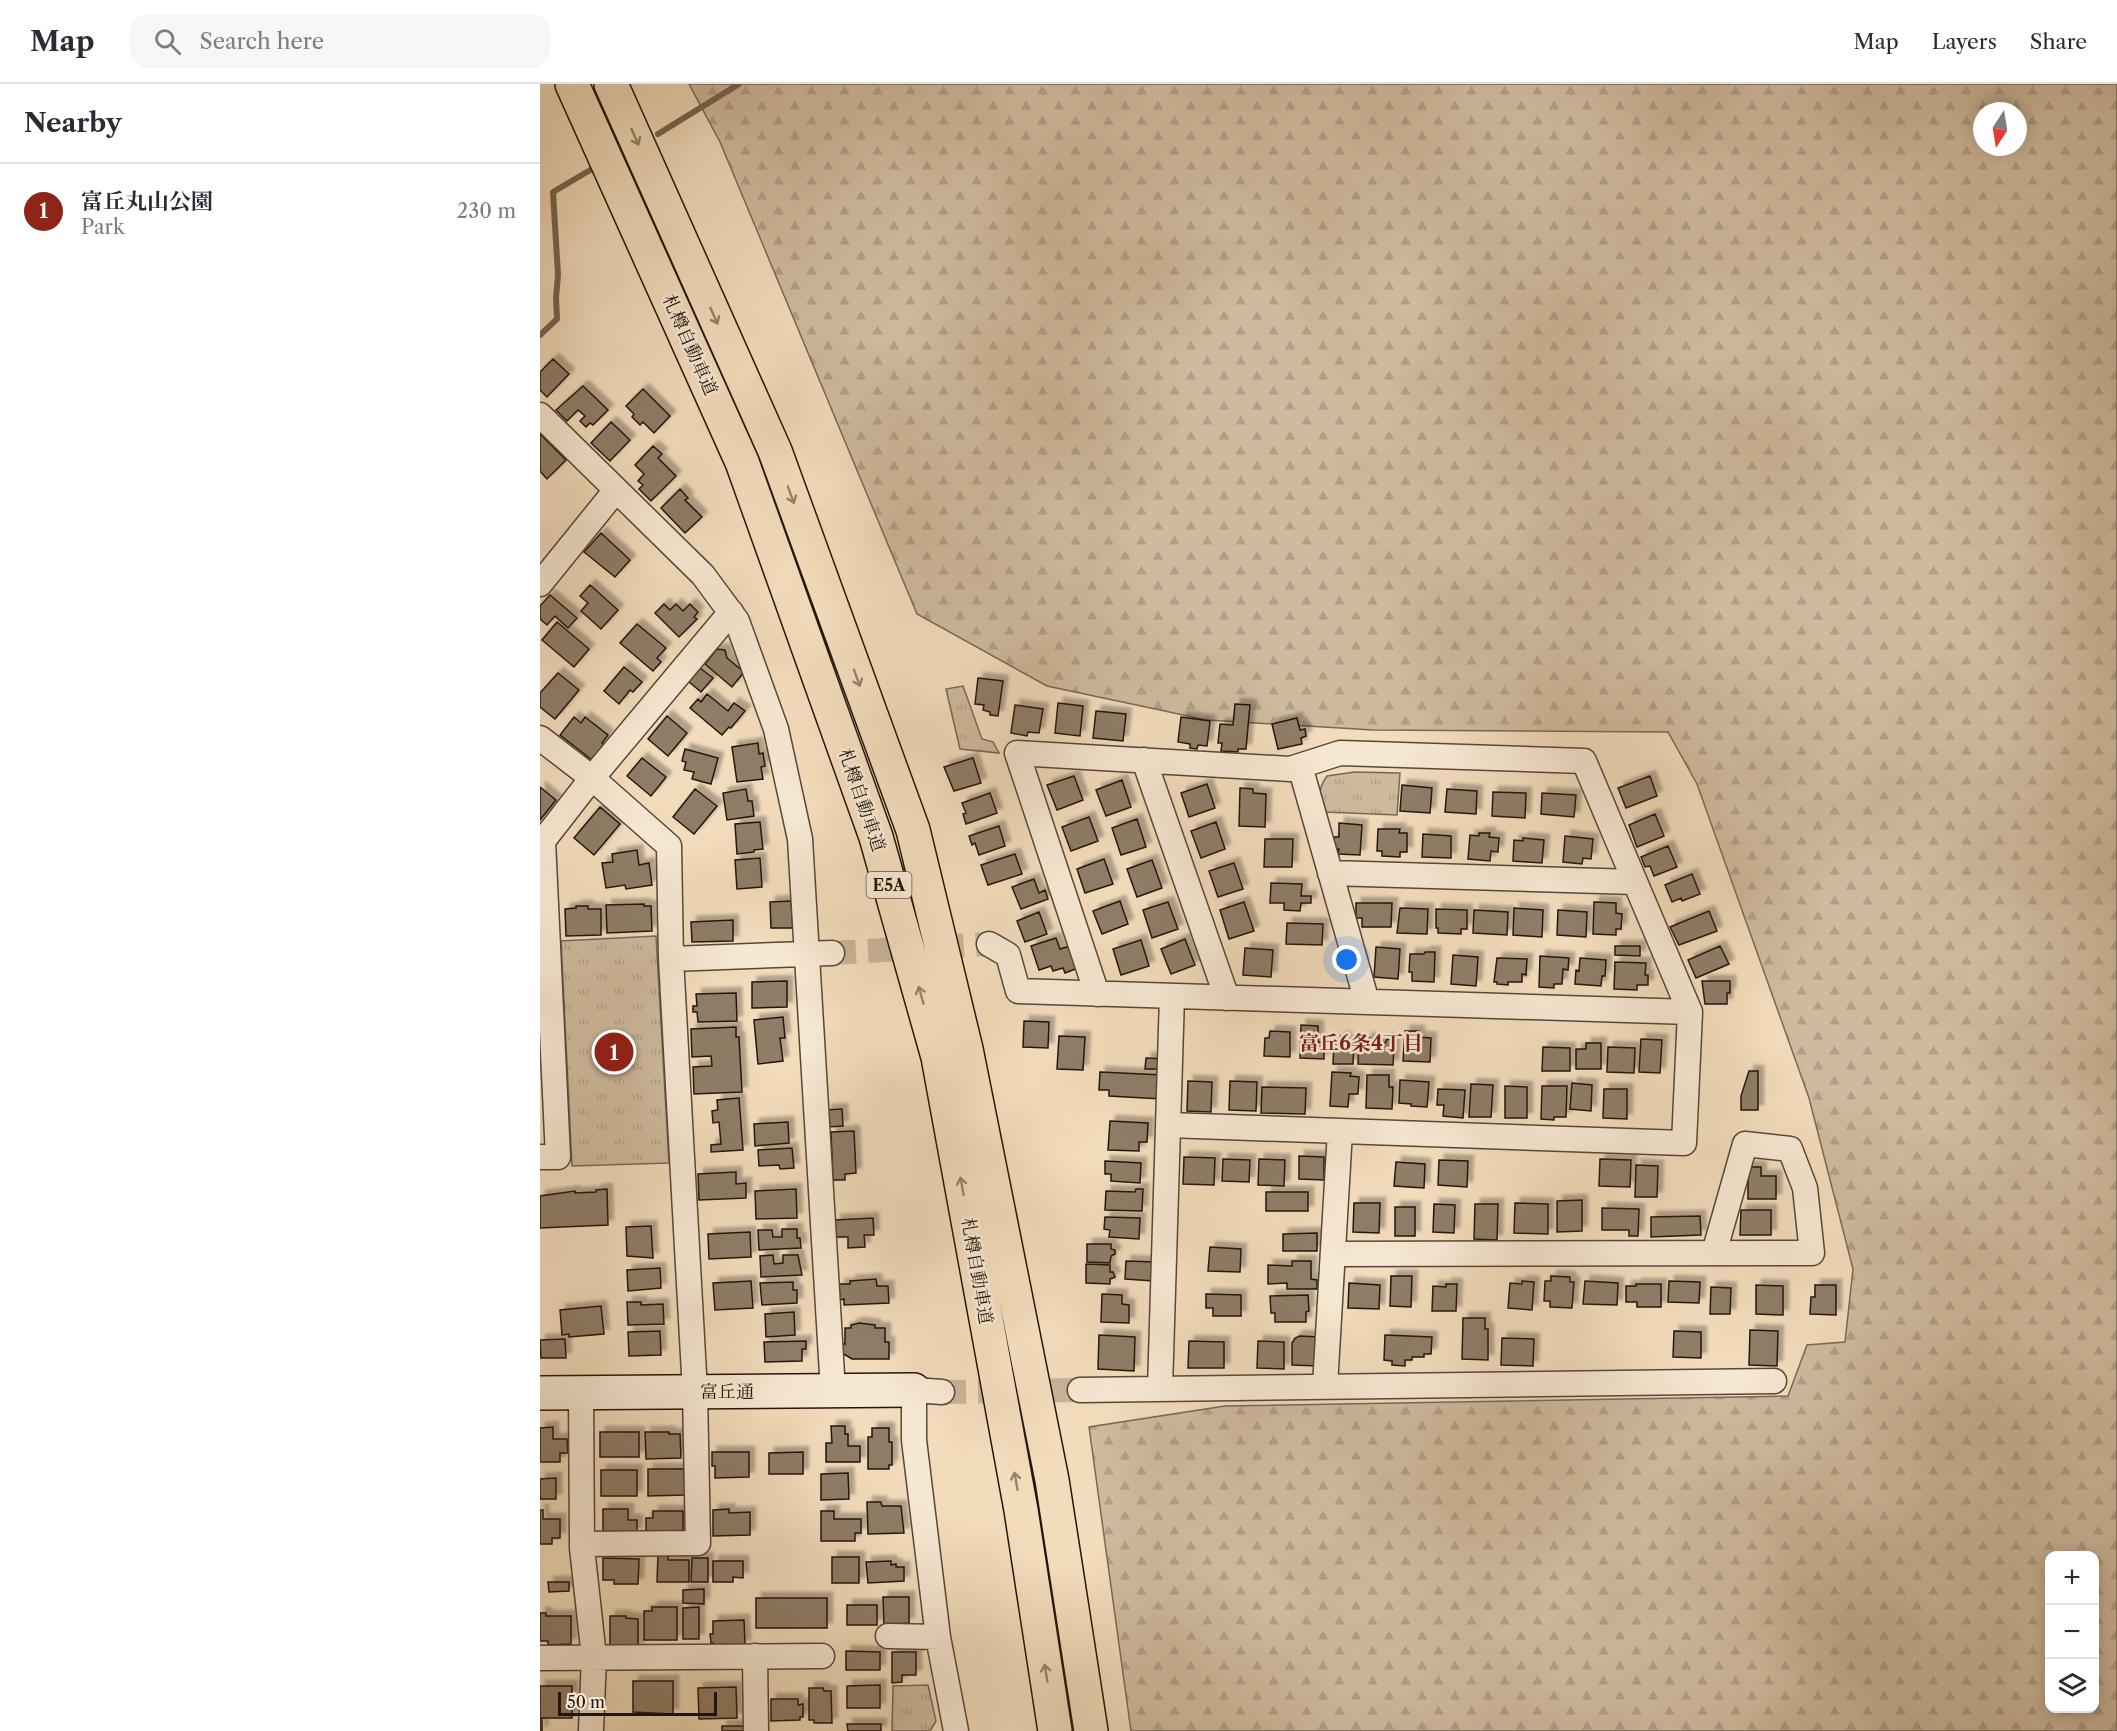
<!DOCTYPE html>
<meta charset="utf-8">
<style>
:root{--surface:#fff;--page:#f7f7f7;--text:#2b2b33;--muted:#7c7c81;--line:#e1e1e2;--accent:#8f2418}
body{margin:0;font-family:"Libre Caslon Text","Noto Serif JP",serif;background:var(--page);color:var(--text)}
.controls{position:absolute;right:18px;bottom:18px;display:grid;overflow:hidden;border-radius:12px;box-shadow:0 3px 15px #0003}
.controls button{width:54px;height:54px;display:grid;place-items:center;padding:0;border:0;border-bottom:2px solid var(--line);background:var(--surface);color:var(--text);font:30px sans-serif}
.compass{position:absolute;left:1433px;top:18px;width:54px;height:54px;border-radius:50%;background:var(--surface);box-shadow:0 3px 15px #0003;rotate:192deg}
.scale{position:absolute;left:18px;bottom:15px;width:159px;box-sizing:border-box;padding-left:6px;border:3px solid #22160d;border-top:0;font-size:16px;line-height:21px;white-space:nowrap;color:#22160d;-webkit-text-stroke:4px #f7e8d3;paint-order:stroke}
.you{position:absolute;left:807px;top:876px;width:21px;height:21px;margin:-15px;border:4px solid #fff;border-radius:50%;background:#1a73e8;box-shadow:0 0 0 9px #1a73e833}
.badge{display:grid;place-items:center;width:39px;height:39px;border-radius:50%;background:var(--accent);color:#fff;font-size:20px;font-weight:700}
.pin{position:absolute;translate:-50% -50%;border:3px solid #fff;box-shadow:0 2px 6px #0006}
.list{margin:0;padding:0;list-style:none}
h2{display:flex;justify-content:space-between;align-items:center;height:78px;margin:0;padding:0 24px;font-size:26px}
h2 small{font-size:20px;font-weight:400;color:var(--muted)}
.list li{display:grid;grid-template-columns:39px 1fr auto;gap:18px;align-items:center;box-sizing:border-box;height:96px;padding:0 24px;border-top:2px solid var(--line)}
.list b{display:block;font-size:22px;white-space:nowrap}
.list p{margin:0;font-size:20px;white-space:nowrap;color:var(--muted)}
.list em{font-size:20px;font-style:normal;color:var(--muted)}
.icon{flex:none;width:33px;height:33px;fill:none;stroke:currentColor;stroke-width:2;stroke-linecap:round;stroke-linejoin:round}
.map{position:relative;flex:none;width:1577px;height:1647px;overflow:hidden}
header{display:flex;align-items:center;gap:36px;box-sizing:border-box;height:84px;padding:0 30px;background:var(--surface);border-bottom:2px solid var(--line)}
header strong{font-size:28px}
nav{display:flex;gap:33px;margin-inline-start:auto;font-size:21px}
.search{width:420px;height:54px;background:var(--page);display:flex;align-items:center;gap:15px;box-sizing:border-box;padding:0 21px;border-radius:18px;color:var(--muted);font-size:22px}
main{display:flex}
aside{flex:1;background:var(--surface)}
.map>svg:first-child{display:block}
</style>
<header>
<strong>Map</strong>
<div class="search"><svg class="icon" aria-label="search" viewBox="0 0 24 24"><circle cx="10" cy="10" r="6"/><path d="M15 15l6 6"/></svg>Search here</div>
<nav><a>Map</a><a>Layers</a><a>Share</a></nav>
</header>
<main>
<aside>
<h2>Nearby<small></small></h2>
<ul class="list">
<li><span class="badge">1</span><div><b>富丘丸山公園</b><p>Park</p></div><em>230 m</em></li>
</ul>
</aside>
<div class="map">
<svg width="1577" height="1647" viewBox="0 0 1577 1647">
<defs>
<pattern id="forest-firs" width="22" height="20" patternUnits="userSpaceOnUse" patternTransform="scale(1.5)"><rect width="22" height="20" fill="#cfba9e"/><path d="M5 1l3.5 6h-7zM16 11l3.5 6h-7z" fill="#b19f87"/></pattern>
<pattern id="park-tufts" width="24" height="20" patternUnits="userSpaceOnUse" patternTransform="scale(1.5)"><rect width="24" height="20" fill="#cfba9e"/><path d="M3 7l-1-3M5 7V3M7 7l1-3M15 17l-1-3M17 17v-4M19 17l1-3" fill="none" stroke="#b19f87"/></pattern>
<filter id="shadow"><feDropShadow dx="5.5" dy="-5.5" stdDeviation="1.5" flood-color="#0004"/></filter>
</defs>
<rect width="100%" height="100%" fill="#f3dcbc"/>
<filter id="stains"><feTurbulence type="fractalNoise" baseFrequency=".00333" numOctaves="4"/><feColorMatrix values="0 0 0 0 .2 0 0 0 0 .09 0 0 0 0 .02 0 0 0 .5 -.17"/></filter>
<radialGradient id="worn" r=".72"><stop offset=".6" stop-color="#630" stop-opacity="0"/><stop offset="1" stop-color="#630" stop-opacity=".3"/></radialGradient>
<path fill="url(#forest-firs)" stroke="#786856" stroke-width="1.5" fill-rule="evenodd" d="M149 0H1577V1647H591L549 1343 685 1322 1248 1312 1267 1261 1305 1258 1313 1185 1269 1014 1157 700 1128 648 833 646 667 636 507 602 377 530 180 58ZM1442 27H1478V63H1442ZM1510 1472H1554V1624H1510Z"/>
<path fill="url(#park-tufts)" stroke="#786856" stroke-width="1.5" d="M423 602 442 655 453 658 459 669 420 665 406 605Z
M815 688 860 689 857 731 784 728C779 712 777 706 787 692Z
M116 852 129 1079 32 1082 21 857Z
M388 1601 396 1637 390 1647H352L353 1602Z"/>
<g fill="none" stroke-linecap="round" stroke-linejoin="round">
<path stroke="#756552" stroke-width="6" d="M118 50 199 0
M0 251 17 235 16 214 18 191 13 108 52 85"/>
</g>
<path fill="#8f7d68" stroke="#22160d" stroke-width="1.5" filter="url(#shadow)" d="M13 275 29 290 7 313 0 306V288Z
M43 302 68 326 53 341 50 339 46 343 40 337 45 332 38 326 27 337 16 326Z
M103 305 130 332 114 349 103 338 100 341 92 333 94 330 86 322Z
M71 338 90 356 70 377 51 359Z
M0 350 26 376 7 395 0 387Z
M113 362 122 370 118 374 136 392 111 417 99 405 103 401 98 397 104 390 95 381Z
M140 405 148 414 145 416 162 433 145 449 121 424Z
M61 449 90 476 75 493 44 468Z
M50 501 78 526 61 545 41 527 48 519 40 512Z
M10 511 37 534 28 544 15 532 7 541 0 535V522Z
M124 520 130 526 136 520 143 527 150 520 158 528 154 533 157 535 139 553 115 529Z
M17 538 49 565 34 583 2 556Z
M97 540 126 564 117 574 121 578 113 587 80 559Z
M177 565 185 566 187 574 204 588 192 603 165 580Z
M84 583 102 598 93 608 90 606 79 620 64 607Z
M160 584 173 594 161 608 148 597Z
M18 589 39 606 15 635 0 623V609Z
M438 594 463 597 458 632 450 631V628L443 626 444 621 435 620Z
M167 610 188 627 194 619 205 627 191 644 189 643 182 651 150 624 158 615 161 618Z
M518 619 543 622 540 652 515 649Z
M695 620 710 621 706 665H698V668L681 667 682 659H678L680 640 693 641Z
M475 621 503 625 499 649 488 648 487 652 471 649Z
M556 627 586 630 583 657 553 654Z
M127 632 147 649 128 672 108 655Z
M34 633 41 639 45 633 68 651 62 659 64 661 52 676 20 651Z
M641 633 670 637 667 662 658 661 657 665 650 664V660L638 658Z
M757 634 760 646 765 645 766 652 761 654 762 660 738 665 732 640Z
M218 659 219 670 223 669 225 682 221 683 223 695 197 698 192 663Z
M145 665 178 674 171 700 152 695 154 688 144 686 146 678 142 677Z
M102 674 126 693 111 712 87 692Z
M433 674 441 699 414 707 404 683Z
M534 692 543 716 517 726 507 701Z
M1110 692 1117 712 1086 724 1078 704Z
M582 696 591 723 566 732 556 706Z
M667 700 675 724 649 733 641 709Z
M862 701 892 704 890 729 860 727Z
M0 703 16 716 0 736Z
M700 704 713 705V709L726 710 725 743 699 742Z
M155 705 177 722 154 750 133 733Z
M206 705 208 717H212L214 732 187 736 183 709Z
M907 705 937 707 936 730 905 728Z
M953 708 986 709 985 734 952 732Z
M450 709 457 729 426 740 423 730 426 729 422 719Z
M1002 709 1036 711 1034 733 1001 730Z
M60 723 80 740 54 771 34 754Z
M1115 730 1124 752 1097 763 1089 741Z
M549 733 558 757 531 767 522 743Z
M597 735 606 763 581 771 572 744Z
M220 738 223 765 214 766V768L197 770 195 740Z
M676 738 685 765 661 774 651 747Z
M799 739 822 741 820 771 798 770 799 765H793L794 753H799Z
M459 742 465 762 439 771 435 759 432 761 429 752Z
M838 745H860L859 749H867V768H860V773L842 772V767H837Z
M939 749H950L949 753 959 754 958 768 951 767 950 777 928 775 930 751 939 752Z
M883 750 911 752V774L882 773Z
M1025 752 1053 755 1051 775 1043 774 1042 780 1023 778Z
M983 754 1004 756 1002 779 973 777 974 756 983 757Z
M725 755H753L752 783H724Z
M1128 762 1137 783 1114 792 1110 782 1105 783 1101 773Z
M97 766 99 781 109 779 112 801 86 805 85 801 66 804 62 779 73 778 72 770Z
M475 770 482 790 448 801 441 781Z
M220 774 222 803 197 805 195 776Z
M564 775 573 800 545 809 537 785Z
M612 776 622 804 597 813 587 785Z
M694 779 703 805 678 813 669 787Z
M1152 790 1160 810 1142 817 1141 814 1132 818 1125 801Z
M494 795 499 809 505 806 508 815 481 825 472 803Z
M731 799 762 800 761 812H771V819H761L760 827 744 826V819H730Z
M251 817 253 844H231L230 818Z
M580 817 588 840 562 850 553 827Z
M628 818 638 845 612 854 603 826Z
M704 818 714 847 689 855 680 826Z
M1054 818 1076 819V829L1082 830 1081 845H1076V851L1053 850Z
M816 819H852L851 843H822V834H816Z
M104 820V822H111L112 847 67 849 66 821Z
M36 822H48V825H61V851L26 852 25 825 36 824Z
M860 824 888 825 887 850 857 849Z
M974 824 1003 826 1002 853 973 851Z
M896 825 927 826V845H921V850L898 849V844H896Z
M934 826 968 828 967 851 933 849Z
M1018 826 1047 828 1046 853 1017 851Z
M1169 827 1177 847 1139 861 1130 843Z
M499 828 507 850 485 858 477 837Z
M193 836V857L152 858 151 838Z
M747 839 783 840 782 861 746 860Z
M516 854 520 865 530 862 538 884 525 889 523 884 513 887 511 882 499 886 491 862Z
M645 855 655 881 631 890 621 865Z
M601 856 609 882 581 891 573 865Z
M1075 862H1100V872L1075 871Z
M1180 862 1189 880 1156 894 1148 876Z
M836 863 860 865 858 895 834 893Z
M705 864 733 866 731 893 703 891Z
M885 868H895L894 898 872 897V888H869L870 870H884Z
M913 871 938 873 936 902 911 900Z
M1000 872 1029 874 1028 886 1023 885 1022 900H1014V904L999 903Z
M957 874 987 875 986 891 982 890V898H968V901L957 900V898H954Z
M1040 874 1066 876 1065 892H1062L1061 902 1035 900 1036 886 1039 887Z
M1075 878 1106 879 1105 891H1108V901H1097V906L1074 905Z
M247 897V923L212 924V898Z
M1162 897H1190V909H1187V920H1165Z
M196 909 197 937 158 938 157 928H153V922H157L156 910Z
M243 933 245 954H240L243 977 218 980 214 936Z
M484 937 509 938 508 964 483 963Z
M761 941 778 942V958H784V975L760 974Z
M196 943V953H199L202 1008 154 1010 153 983 172 982 171 972 152 973 151 945Z
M730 947 750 948V973L724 972 725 954H729Z
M865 947H879V953L891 954 890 978 863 977Z
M519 952 545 953 543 986 517 985Z
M801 952 806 955 805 958H814L813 980H793L794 957 799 958Z
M830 954 831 959H845L847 955 851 956V960H854L853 981 818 980 819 958 826 959V955Z
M1101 955 1122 956 1120 989 1099 988Z
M1046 959H1061V985H1036V965H1046Z
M1003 963 1030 964V987H1002Z
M1068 963 1095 964 1094 989 1067 988Z
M606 974 622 975V985H605Z
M1209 987H1218V1026H1201V1012Z
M560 988 623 991 622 1015 569 1012V1006H559Z
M792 988 811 989 810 992 819 993 818 1010H809L808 1023 790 1022Z
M827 991H849V1003H853L852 1025 826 1024Z
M860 996 889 998 887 1023 871 1022V1020L859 1019Z
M648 997 672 998 671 1028 647 1027Z
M690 997 717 998 716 1027 689 1026Z
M1032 999 1052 1001 1051 1027 1030 1025Z
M931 1000 953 1001 951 1033H929Z
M965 1002 987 1003V1034H965Z
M1002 1002H1027L1026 1033H1014V1036L1001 1035Z
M722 1003 766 1004 765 1030 721 1029Z
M898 1005 925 1006 923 1034 903 1032 904 1021H897Z
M1064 1005H1087V1035L1063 1034Z
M199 1014 203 1066 171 1068V1061L181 1060 179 1038 173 1039 172 1027 178 1026 177 1016Z
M302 1025 303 1042 287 1043 286 1026Z
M570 1037 608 1039 607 1058H599V1067L568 1066Z
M248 1038 249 1059 215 1062 214 1040Z
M314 1047 316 1089 305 1090V1096H293L291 1048Z
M252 1064 254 1084 240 1085 239 1081 219 1082 218 1066Z
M759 1072 784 1073V1096L759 1095Z
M644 1073 675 1074 674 1101 643 1100Z
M683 1075 710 1076 709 1098 682 1097Z
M719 1075 745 1076 744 1102 718 1101Z
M1060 1075 1091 1076 1090 1103 1059 1102Z
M899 1076 928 1077 927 1103 898 1101Z
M565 1077 601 1079 600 1099 571 1097V1090H565Z
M856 1078 885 1080 884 1104 854 1102Z
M1096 1081 1118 1082 1117 1113H1095Z
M1208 1083H1221V1092H1236V1115H1208Z
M196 1088V1100L206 1099V1114L159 1116 158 1090Z
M67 1105 68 1141 0 1144V1112L35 1107V1109L56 1108V1106Z
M256 1105 257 1134 216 1135 215 1107Z
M596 1105H603L602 1127 565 1126 566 1107 595 1108Z
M726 1108H768V1127H726Z
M1042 1116V1147L1017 1148V1117Z
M814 1119H840L839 1149 813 1148Z
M975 1119 1008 1120V1150L974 1149Z
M894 1120 915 1121 914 1149 893 1148Z
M935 1120H958L957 1156 934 1155Z
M855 1123H875V1152H855Z
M1062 1124 1099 1125 1098 1152H1089V1146H1062Z
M1201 1126H1231V1151H1200Z
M1160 1132 1161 1151 1111 1153V1133Z
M565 1133 600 1134 599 1155 569 1153 570 1146 564 1145Z
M333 1134 334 1151H324L325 1163 308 1164V1153H296L295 1136Z
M111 1142 113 1174 87 1172 86 1143Z
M242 1145H257V1154H260L261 1164 219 1166 218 1146H232L233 1153H242Z
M210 1148 211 1173 169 1175 168 1150Z
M777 1149V1167H743V1150Z
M547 1160H571V1165L575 1166V1170L571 1172 570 1179 547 1178Z
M670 1163 701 1165 700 1188 668 1187Z
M233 1171 234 1180 243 1179V1171H258L262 1191 221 1193 220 1172Z
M586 1177 615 1178 614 1197 585 1195Z
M752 1177H771V1195L777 1196V1205H747V1199L728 1200V1181L752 1182Z
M546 1180 570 1181V1188H573L575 1193 570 1195V1200L546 1199Z
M120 1184 121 1204 88 1207 87 1186Z
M851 1192H872L871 1223 850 1222Z
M1011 1192 1030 1193V1198H1034L1032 1224 1010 1223V1217H1004L1005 1197H1011Z
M336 1195 337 1202H348L349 1219 304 1221V1215L300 1216 299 1200H310V1197Z
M211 1197 213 1224 175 1226 173 1199Z
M982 1197 994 1198 992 1226 968 1224 970 1199 982 1200Z
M1045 1197 1078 1199 1077 1221 1043 1220Z
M1129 1197 1160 1198 1159 1219 1128 1218Z
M253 1198V1206H257V1219L222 1221 220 1199Z
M809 1199 840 1201 839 1225 808 1224Z
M906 1200H917L916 1227H892L893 1202 906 1203Z
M1096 1200H1121V1223H1097V1218H1086V1202H1096Z
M1216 1201 1243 1202V1231L1216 1230Z
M1275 1201H1296V1231L1270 1230 1271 1213H1275Z
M1171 1203 1191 1204 1190 1230H1170Z
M562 1210 582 1211V1220L589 1221V1239L561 1238Z
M666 1210 701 1211V1232H673V1224H666Z
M768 1211 769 1227 766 1228V1238H735V1229H731L730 1212Z
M87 1218H101V1221L123 1220 124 1240 88 1241Z
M61 1222 64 1250 29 1253V1250L22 1251 20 1226Z
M254 1228 255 1251 226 1253 225 1230Z
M923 1234H945V1245H948V1276L922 1275Z
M319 1239 335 1241V1244H345V1258H349V1275H312L302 1269V1260H305V1244H311V1241Z
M1210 1246 1238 1247 1237 1282 1209 1281Z
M120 1247 121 1271 89 1272 88 1248Z
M1134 1247 1161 1248V1274L1133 1273Z
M559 1251 595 1253 594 1287 558 1285Z
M845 1251 892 1253 891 1270H884V1273H872V1276H865V1282L852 1281V1277L844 1276Z
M760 1252 778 1253V1282L752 1281V1259L755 1254Z
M962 1254 994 1255 993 1282 961 1281Z
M25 1255 26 1274H1L0 1256Z
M266 1257V1265H262V1277L225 1278 224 1258Z
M649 1257 684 1258V1284H648Z
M718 1257 744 1258V1285L717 1284Z
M291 1342H305V1350H308V1362H320V1378H286V1359H292Z
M13 1343V1355H27L28 1369H20V1378H0V1344Z
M332 1344H349V1358H352V1381H349V1385H328V1353H332Z
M60 1348H99V1373H60Z
M105 1348H129V1350H140L141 1374 106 1375Z
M172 1368H209V1393L175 1394V1382H172Z
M263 1368V1390H229V1369Z
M108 1385H144L145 1411 108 1412Z
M61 1386H97V1412H61Z
M308 1389 309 1415 281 1416V1390Z
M16 1394V1415H0V1395Z
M327 1418H341L342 1422H361L364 1449 328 1450Z
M63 1425H88V1436H97V1449H63Z
M189 1425V1429L210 1428V1451L173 1452V1426Z
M0 1426H3V1435H20V1454H12V1460H0Z
M113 1427H143V1448H106V1434H113Z
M281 1427H294V1435H321V1449H315V1457H281Z
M118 1471H128V1476H149V1498H117Z
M292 1473H319V1499H292Z
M63 1474 99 1475 98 1500H74V1496H63Z
M152 1474H168V1498H151Z
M173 1477H203V1494L193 1493V1498H173Z
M351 1477V1481L356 1480V1483H364V1497L328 1499 326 1478Z
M8 1498H29V1507L9 1508Z
M164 1505V1520L143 1519V1506Z
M343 1513H369V1539L344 1541Z
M216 1514H287V1544H216Z
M307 1521H337V1541H307Z
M112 1523H137V1556H104V1527H112Z
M159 1523V1555H143V1524Z
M0 1529H6V1532H31V1560L8 1561V1557H0Z
M70 1532H86V1534L98 1535V1564H70Z
M204 1536 205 1561 173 1562V1559H171L170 1550H173V1537Z
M306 1567 340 1568V1586H306Z
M352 1568H376V1591H362V1598L352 1599Z
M93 1597H133V1630L93 1628Z
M340 1601V1624H307V1602Z
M0 1602H32V1634H2V1647H0Z
M196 1603 197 1634 159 1635 158 1604Z
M269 1604H283L284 1607H291L292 1639H274V1636H269Z
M231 1615H258V1621L263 1620V1633H260V1636L231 1637Z
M307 1640H341V1647H308Z
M182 1642H207V1647H182Z"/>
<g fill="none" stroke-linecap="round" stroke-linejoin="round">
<path stroke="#c9b499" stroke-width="24" stroke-dasharray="24 12" stroke-linecap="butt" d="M292 869 449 860
M402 1308 540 1306"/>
<g stroke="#564839" stroke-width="27">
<path id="street" d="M0 331 163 491 197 537 236 645 260 755 293 1307
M0 500 76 406
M0 654 52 694 129 762 131 875 155 1308 158 1459 42 1460
M604 676 687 914
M760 682 827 918
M790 789 1095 798
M449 860 468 871 478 907 1150 928
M131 875 292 869
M557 910 477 669 750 685 800 669 1044 677 1150 928 1144 1059 628 1041
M0 1073H18L3 757 52 694 191 528
M793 1170 1272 1169 1265 1104 1250 1065 1205 1060 1174 1169
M785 1302 800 1047
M620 1305 632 912
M540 1306 1234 1297
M402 1308 374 1306V1356L398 1553 416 1647
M41 1309 42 1464 54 1573 51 1647
M348 1552 398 1553
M215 1572 216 1647
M0 1574 282 1572"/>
</g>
<g stroke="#22160d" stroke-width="36">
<path id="secondary" d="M0 1309 374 1306"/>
</g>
<g stroke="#22160d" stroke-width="36">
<path id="highway" d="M32 0 202 378 336 753 398 973 481 1426 515 1647
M71 0 235 367 373 746 426 965 512 1396 551 1647"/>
</g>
<use href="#street" stroke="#f7e8d3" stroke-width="24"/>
<use href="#secondary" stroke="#f7e8d3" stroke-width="33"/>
<use href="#highway" stroke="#f3dcbc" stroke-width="33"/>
</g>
<defs><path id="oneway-shaft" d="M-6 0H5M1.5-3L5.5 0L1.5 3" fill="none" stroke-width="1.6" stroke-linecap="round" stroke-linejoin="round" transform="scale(1.5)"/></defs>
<g stroke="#95836d">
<use href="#oneway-shaft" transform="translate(95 53) rotate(66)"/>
<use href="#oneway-shaft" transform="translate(174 232) rotate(66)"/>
<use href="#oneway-shaft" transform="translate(251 411) rotate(70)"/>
<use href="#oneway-shaft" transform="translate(317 594) rotate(70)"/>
<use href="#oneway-shaft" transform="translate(381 911) rotate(-106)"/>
<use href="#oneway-shaft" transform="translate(422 1102) rotate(-100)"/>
<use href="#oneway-shaft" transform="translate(476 1397) rotate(-100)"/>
<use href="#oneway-shaft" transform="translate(506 1589) rotate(-99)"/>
</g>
<g text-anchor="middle" stroke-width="5" stroke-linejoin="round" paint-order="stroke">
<rect fill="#f7e8d3" stroke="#625548" stroke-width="1.5" x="326.5" y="788" width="45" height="26" rx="4.5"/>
<g font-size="16" font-weight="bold" fill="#22160d">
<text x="349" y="807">E5A</text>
</g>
<g font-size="18" fill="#22160d" stroke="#f7e8d3">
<text transform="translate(150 261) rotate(66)" y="6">札樽自動車道</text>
<text transform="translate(322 716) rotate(71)" y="6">札樽自動車道</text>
<text transform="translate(437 1187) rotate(80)" y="6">札樽自動車道</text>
<text x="187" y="1314">富丘通</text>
</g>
<g font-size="20" font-weight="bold" fill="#7a1f14" stroke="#f7e8d3">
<text x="821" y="966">富丘6条4丁目</text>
</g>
</g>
<rect width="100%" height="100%" filter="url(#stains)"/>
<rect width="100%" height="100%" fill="url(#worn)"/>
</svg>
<div class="controls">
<button>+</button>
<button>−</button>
<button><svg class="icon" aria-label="layers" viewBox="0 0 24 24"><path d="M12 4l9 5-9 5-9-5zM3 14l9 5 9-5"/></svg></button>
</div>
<svg class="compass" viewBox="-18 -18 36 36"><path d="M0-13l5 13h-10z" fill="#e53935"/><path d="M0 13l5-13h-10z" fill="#7c7c81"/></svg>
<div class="scale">50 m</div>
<div class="you"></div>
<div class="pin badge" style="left:74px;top:968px">1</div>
</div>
</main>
